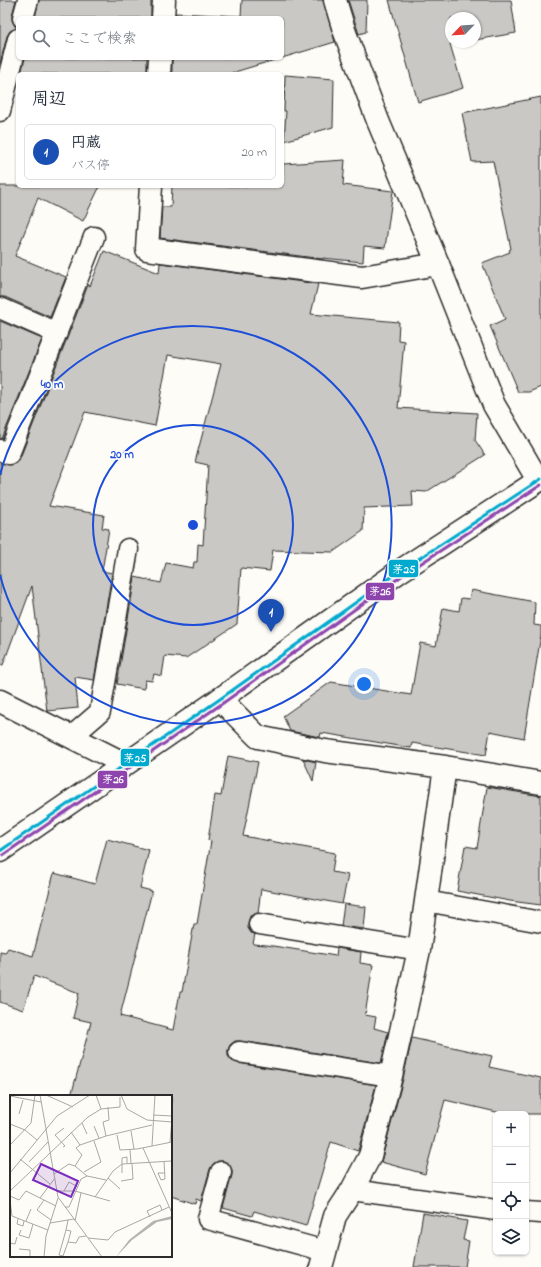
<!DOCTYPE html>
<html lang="ja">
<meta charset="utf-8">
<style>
:root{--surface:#fff;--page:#f2f2f3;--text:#1f2937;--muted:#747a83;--line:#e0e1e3;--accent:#1f6fb2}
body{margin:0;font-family:"Indie Flower","Klee One",sans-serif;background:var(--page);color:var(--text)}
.controls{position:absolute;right:12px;bottom:12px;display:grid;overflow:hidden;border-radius:6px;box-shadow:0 1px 3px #0004}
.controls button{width:36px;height:36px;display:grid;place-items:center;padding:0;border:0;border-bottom:1px solid var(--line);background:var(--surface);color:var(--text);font:20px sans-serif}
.compass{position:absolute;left:445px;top:12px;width:36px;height:36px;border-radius:50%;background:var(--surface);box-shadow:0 1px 3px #0004;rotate:245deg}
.you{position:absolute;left:364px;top:684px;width:14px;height:14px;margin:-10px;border:3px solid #fff;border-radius:50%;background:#1a73e8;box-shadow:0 0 0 6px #1a73e833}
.badge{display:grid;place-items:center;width:26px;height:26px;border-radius:50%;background:var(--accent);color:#fff;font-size:13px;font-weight:700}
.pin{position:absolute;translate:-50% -33px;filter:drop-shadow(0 1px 2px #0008)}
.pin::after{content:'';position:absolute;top:21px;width:14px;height:12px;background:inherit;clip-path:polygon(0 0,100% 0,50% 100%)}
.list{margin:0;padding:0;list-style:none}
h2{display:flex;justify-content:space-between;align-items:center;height:52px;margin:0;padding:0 16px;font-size:17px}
h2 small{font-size:13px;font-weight:400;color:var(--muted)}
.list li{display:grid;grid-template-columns:26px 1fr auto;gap:12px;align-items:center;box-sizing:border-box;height:56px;margin:0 8px 8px;padding:0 8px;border:1px solid var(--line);border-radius:6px}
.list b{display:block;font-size:15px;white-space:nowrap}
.list p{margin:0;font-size:13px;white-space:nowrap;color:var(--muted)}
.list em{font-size:13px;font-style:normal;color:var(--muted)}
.icon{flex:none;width:22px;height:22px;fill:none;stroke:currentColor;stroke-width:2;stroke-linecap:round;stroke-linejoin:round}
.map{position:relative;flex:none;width:541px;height:1267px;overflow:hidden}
.search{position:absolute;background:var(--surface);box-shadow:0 1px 3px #0004;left:16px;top:16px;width:268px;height:44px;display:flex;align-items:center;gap:10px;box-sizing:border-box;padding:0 14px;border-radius:6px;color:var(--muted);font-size:15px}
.panel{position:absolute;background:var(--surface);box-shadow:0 1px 3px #0004;left:16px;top:72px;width:268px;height:116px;border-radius:6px}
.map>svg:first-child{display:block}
</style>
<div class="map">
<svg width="541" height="1267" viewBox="0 0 541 1267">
<rect width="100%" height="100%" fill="#fdfcf7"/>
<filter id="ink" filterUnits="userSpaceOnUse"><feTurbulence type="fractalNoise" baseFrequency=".025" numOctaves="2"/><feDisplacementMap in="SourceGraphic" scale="8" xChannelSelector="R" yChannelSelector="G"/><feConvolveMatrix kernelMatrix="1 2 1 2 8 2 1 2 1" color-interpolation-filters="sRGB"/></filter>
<g filter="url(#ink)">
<path fill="#c9c8c4" stroke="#2b2b2b" d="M0 0H16L12 15V20L15 26 18 28 10 31 7 36 0 64Z
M39 0H151V18H35Z
M242 0H323L335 42 282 58V18H176V13L241 16Z
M348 0H367L366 32 359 34Z
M389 0H511L516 33 475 40V18H451V42H461L450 44 463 88 418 102Z
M25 58H147V74H21Z
M172 58H281L228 74H172Z
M285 75 334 79 333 127 284 141 286 111H284Z
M541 97V387L529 392H518L490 326 505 319 482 263 510 252 509 250 511 249 493 161 472 162 462 113Z
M345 160 343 185 393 191 385 248 364 246 363 262 323 258V259L160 238 162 207H171L172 186H282L283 164Z
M0 186H100L83 221 38 198 15 256 66 277 50 317 5 297H0Z
M104 251 159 273 160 263 318 284 311 314 399 322 398 340 404 341 398 408 477 413 475 440 485 455 426 492 412 491 413 506 364 508 363 531 333 552 273 550 270 571 241 568 237 624 186 658 165 656 162 676 154 674 152 681 145 680 144 689 117 684 135 577 161 583 166 563 193 568 194 562H197L198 544 203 545 208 465 195 462 221 364 168 355 155 426 85 412 49 506 104 515 102 528 109 529 102 571 112 573 94 680 75 677 78 708 47 711 32 586 3 665H0V463L11 465 16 463 20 458 88 285 90 286Z
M0 321 42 339 2 439H0Z
M471 590 535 602 534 625 541 626V635L524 738 490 731 486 755 412 743 411 748 334 735 321 733 320 737 290 731 283 716 331 682 411 695 420 643 436 646 443 608 459 611 461 598 469 599Z
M228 756 258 762 243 836 335 853 332 872 348 875 342 904 261 889 258 913 250 916 248 923V928L251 933 255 934 253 944 267 945 336 956 337 948 361 952 360 963 373 965 365 1015 376 1017 374 1028 388 1032 381 1063 241 1041H235L230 1045 228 1050V1056L232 1061 237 1063 376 1085 358 1151 331 1142 306 1226 254 1211 252 1216 223 1208 232 1175V1170L229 1164 224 1161H218L213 1164 210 1169 201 1201 196 1199 195 1204 171 1196V1096H71L91 1022 73 1018 79 993 34 976 23 1010 0 1002V952L5 953 8 948 33 956 54 873 95 884 107 839 149 850 140 888 152 891 120 1016 173 1030 180 992H182L194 924H197L211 841 208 840 215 795 221 796Z
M303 759 316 762 313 781Z
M487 787 541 796V905L510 901 457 891 465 846 477 848Z
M344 904 366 907 364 929 341 926Z
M412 1038 492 1056 489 1067 541 1078V1114H505L445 1100 425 1174 381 1162 403 1079Z
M423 1213 467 1221 463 1240 469 1241 465 1267H414Z"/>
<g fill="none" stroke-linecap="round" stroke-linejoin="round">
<g stroke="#2b2b2b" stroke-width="23">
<path id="lane" d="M23 18 28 0
M0 111 18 39
M0 308 57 333
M0 450 9 454 94 237
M71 737 100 712 128 549
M426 901 541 922
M259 924 419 950
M239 1052 391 1076
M221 1172 208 1219 325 1251
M352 1190 496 1210
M526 1212 541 1213"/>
</g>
<g stroke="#2b2b2b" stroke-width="25">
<path id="street" d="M163 18 164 0
M159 74 160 58
M151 186 147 249 362 277 438 264
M220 699 258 737 325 751 445 767 541 783
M0 701 125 764
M321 1267 335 1216 352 1190 370 1156 391 1076 419 950 445 767"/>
</g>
<g stroke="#2b2b2b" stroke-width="25">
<path id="secondary" d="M335 0 344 30 378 121 438 264 494 405 538 480"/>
</g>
<g stroke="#2b2b2b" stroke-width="25">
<path id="primary" d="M0 851 220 699 400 571 541 479"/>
</g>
<use href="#lane" stroke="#fdfcf7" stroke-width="20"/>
<use href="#street" stroke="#fdfcf7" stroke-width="22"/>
<use href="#secondary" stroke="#fdfcf7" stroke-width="22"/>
<use href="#primary" stroke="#fdfcf7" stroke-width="22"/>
<g stroke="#fdfcf7" stroke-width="6">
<path id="bus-1" d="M0 851 220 699 400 571 541 479"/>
</g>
<g stroke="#fdfcf7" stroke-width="6">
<path id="bus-2" d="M3 855 223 703 403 575 541 485"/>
</g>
<use href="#bus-1" stroke="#00a9ce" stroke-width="3"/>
<use href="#bus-2" stroke="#8e44ad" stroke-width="3"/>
</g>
</g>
<g fill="none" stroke="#1d4ed8" stroke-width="2">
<circle cx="193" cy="525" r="100"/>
<path d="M0 475A199 199 0 1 1 0 575"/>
</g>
<g transform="translate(10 1095)">
<rect width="162" height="162" fill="#fdfcf7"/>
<path d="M162 121V124L147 127 122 145 106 162 119 145 143 126Z" fill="#b5b4b1"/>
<path fill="none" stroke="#a9a8a5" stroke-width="1" d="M30 0 48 102 92 162M36 0 63 12M86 0 91 14M111 0 117 14 137 25 162 27M0 1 31 7M9 19 13 5M143 20 162 21M72 28 77 39M0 29 15 35 27 45M84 31 89 43M121 36 124 54M61 37 70 50M107 40 110 55 127 54 162 47M96 41 93 27 99 25 98 12M160 47 162 24M0 50 21 28 25 0M142 51 145 0M53 52 55 51 45 40 54 33M133 53 162 118M120 55 121 68M10 64 40 89M154 66 155 84 151 85 148 78H155M19 67 38 47M65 71 77 81 96 85M74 77 91 67 84 46M0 78 47 21 80 0M112 78V63L117 62V68M44 79 59 69 65 71 72 60 66 53 70 50 96 41 142 30M98 83 110 94M111 86 123 84 122 69M0 96 78 22 91 14 110 12V2M47 96H65L100 106M54 96 59 87 68 92M0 101 9 105 16 96 46 111M85 102 103 76 112 69 162 66M30 103 45 83M0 105 2 121 38 135M34 105 27 115 41 125M55 112H59L71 84 77 81M140 122 137 116 150 110 152 115M8 124 7 129 13 131 14 126M58 125 56 135 61 136 58 147 66 148 69 142 76 141M16 126 21 114M65 126 71 98M40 128 64 124M11 135 9 140 19 143 23 129M56 135 49 160 53 161 58 147M78 143 98 145 105 137 159 112M0 148 5 149 7 142M9 154 20 155V162M34 162 36 141 48 103"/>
<path fill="#7b2cbf" fill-opacity="0.15" stroke="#7b2cbf" stroke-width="2" d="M31 69 68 86 61 102 23 85Z"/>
<rect width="162" height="162" fill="none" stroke="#2b2b2b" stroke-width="2"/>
</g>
<circle cx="193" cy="525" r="6" fill="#1d4ed8" stroke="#fdfcf7" stroke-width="2"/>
<g font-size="12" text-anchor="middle" font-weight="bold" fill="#1d4ed8" stroke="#fdfcf7" stroke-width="3.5" stroke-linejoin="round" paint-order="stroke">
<text x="52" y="388">40 m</text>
<text x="122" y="458">20 m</text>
</g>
<g stroke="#fdfcf7" stroke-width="1.5">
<rect x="388" y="559" width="31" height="19" rx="4" fill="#00a9ce"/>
<rect x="365" y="582" width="30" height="19" rx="4" fill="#8e44ad"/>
<rect x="120" y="748" width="30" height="19" rx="4" fill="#00a9ce"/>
<rect x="97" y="770" width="31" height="19" rx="4" fill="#8e44ad"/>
</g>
<g font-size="11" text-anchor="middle" font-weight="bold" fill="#fff">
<text x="404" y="573">茅25</text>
<text x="380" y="595">茅26</text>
<text x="135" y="762">茅25</text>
<text x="113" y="783">茅26</text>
</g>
</svg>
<div class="controls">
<button>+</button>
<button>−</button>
<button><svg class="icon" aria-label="locate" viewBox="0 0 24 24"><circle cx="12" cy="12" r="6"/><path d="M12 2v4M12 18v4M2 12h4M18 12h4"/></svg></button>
<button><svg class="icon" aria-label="layers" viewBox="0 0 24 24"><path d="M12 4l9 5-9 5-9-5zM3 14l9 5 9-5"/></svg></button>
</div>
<svg class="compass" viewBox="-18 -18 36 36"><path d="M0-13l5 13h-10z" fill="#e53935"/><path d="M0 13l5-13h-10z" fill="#747a83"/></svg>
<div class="you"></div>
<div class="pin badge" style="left:271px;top:632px;background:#1a4fb4">1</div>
<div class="search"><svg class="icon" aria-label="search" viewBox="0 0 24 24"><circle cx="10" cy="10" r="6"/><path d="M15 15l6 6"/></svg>ここで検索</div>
<section class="panel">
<h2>周辺<small></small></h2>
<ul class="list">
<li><span class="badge" style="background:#1a4fb4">1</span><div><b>円蔵</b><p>バス停</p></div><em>20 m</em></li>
</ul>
</section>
</div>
